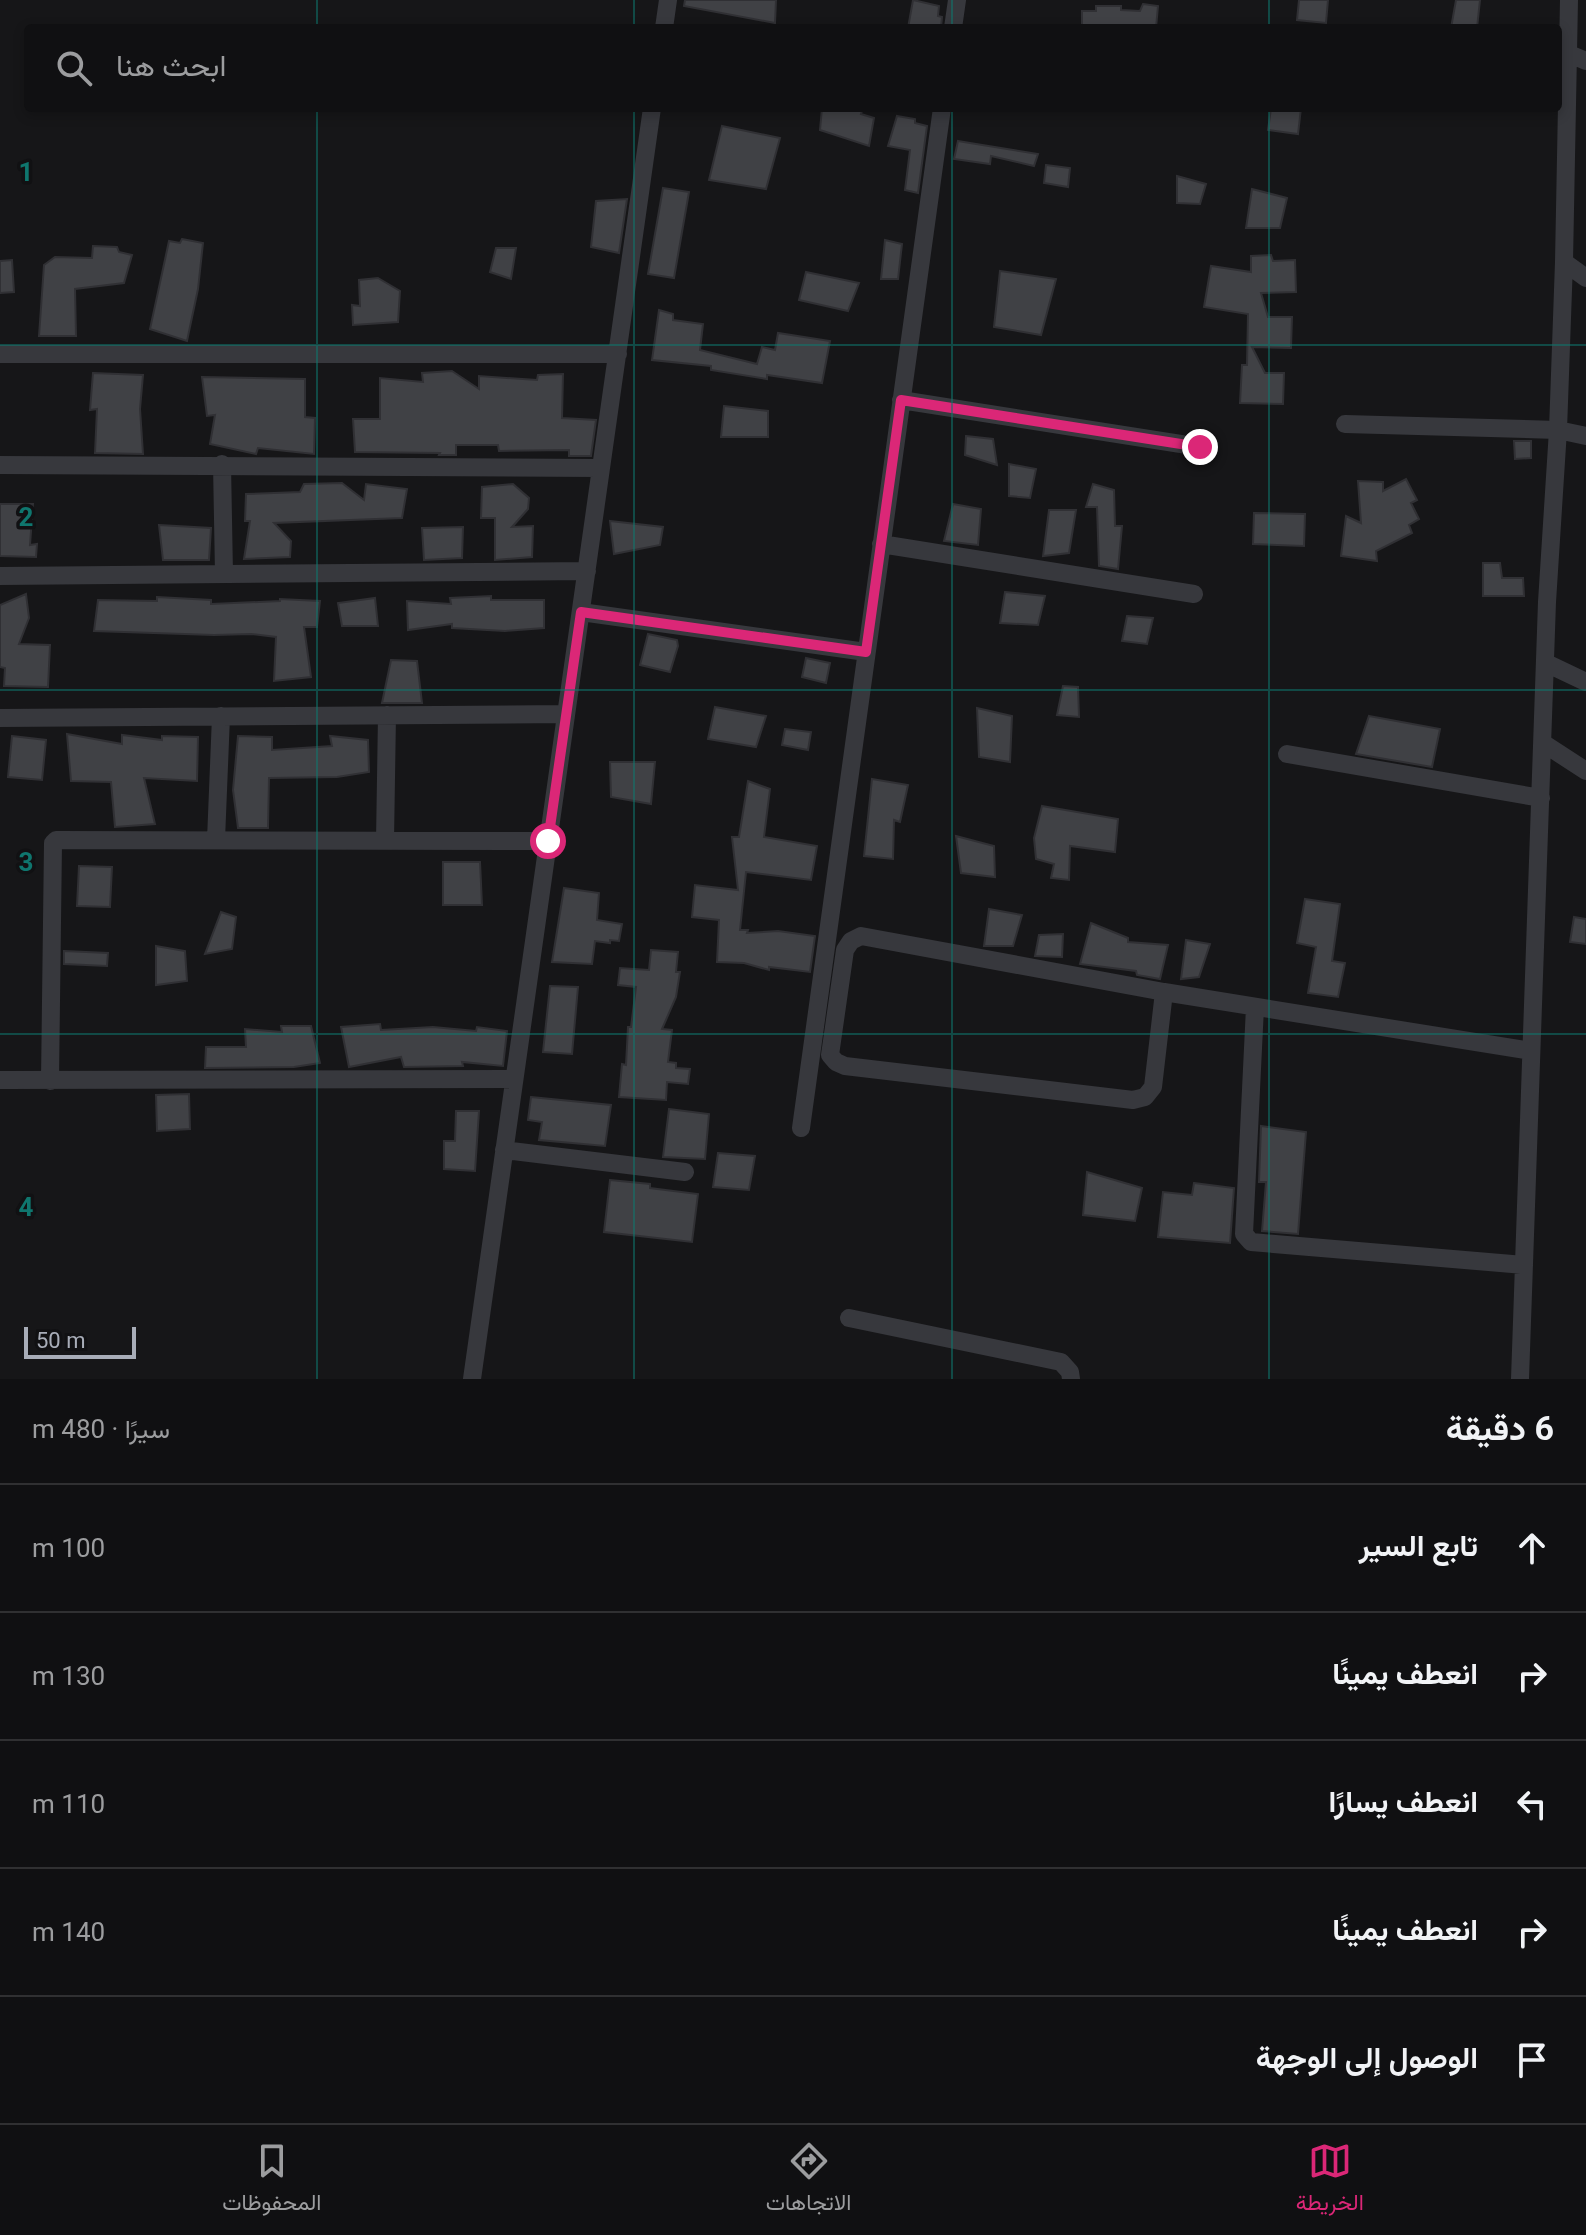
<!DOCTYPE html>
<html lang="ar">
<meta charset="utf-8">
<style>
:root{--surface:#101012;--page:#19191b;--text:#f1f3f6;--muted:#9c9d9f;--line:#303032;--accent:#db2777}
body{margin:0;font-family:Roboto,Vazirmatn,sans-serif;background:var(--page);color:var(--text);direction:rtl}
.scale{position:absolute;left:24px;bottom:20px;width:112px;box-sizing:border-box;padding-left:8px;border:4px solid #a8adb8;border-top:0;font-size:22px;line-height:28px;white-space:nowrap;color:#a8adb8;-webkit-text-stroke:6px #111113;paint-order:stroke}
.stop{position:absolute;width:24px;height:24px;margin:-18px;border:6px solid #db2777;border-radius:50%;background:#fff}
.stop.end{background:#db2777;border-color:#fff;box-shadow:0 2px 8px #0008}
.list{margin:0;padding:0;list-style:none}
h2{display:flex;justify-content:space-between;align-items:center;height:104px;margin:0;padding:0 32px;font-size:34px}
h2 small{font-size:26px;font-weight:400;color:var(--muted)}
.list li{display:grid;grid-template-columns:52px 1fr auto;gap:24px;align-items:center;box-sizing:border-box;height:128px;padding:0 32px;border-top:2px solid var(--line)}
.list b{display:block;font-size:30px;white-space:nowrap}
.list em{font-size:26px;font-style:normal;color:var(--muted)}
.icon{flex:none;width:44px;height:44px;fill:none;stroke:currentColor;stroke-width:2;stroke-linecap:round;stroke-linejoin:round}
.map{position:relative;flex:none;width:1586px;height:1379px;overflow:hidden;direction:ltr}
.search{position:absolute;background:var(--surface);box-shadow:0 4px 12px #0003;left:24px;right:24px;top:24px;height:88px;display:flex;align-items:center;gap:20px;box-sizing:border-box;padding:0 28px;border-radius:8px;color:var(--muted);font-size:30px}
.sheet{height:744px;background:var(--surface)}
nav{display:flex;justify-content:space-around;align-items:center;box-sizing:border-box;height:112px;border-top:2px solid var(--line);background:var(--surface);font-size:22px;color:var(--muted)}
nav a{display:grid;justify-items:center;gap:4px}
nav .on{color:var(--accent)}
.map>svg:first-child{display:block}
</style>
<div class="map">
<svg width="1586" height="1379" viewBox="0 0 1586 1379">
<rect width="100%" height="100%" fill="#161618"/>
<path fill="#404145" stroke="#303034" stroke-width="2" d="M685 0H776L775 23 684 6Z
M913 0 939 6 938 16 942 17 941 28H908Z
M1299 0H1328L1326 23 1297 20Z
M1456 0H1480L1477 28H1451Z
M1143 4 1158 6 1156 28H1082V11H1096V6H1121V10L1140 11Z
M822 108H863L861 114 874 118 869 146 820 130Z
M1271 108H1301L1298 134 1268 130Z
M897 116 915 119V123L927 126 918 193 905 190 910 150 888 146Z
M722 126 780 138 766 189 709 180Z
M958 141 970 143 1038 154 1034 166 991 156 990 164 954 159Z
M1046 165 1070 168 1068 187 1044 183Z
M1177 176 1206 184 1200 204 1177 203Z
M663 188 689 192 674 278 648 274Z
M1252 189 1287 198 1280 228H1246Z
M627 199 619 253 591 247 596 201Z
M182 239 203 243 198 289 187 341 150 329 169 241 180 243Z
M885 240 902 244 898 279H881Z
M93 246 117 247 119 252 132 255 124 283 75 289 76 336H39L44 265 55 257 92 258Z
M496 248H516L511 279 490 272Z
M1271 255 1273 261 1295 260 1296 292 1261 293 1268 317H1292L1291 348 1252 347 1265 373H1284L1283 404 1240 403 1242 365H1247L1248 314 1204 307 1211 266 1251 272V256Z
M12 260 14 292 0 293V261Z
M1000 271 1056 279 1041 335 994 327Z
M806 272 859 283 848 311 799 300Z
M378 278 400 291 398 322 353 325 352 305 360 306 359 280Z
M659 310 673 314V320L703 324 700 350 757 364 762 347 775 350 778 333 830 341 822 383 767 375V379L711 370V366L652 360Z
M452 371 479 389V376L537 380 538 375 563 374 562 418 596 420 591 456H569V450L499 451 498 445H456V455H439L440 453 355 452 353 419H380V378L423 382 422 373Z
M93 373 143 375 140 409 143 454 95 453 97 409 90 410Z
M202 377 305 379V417L315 418 314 454 258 448 256 454 210 444 215 415 207 416Z
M724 406 768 411V437H721Z
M966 436 993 439 997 465 965 455Z
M1514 441H1531V458L1515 459Z
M1009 464 1036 469 1030 498 1009 496Z
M1406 479 1417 500 1411 503 1419 519 1409 525 1412 533 1376 551 1377 561 1341 556 1346 516 1361 523 1358 481 1383 482V491Z
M342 483 364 500 366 484 407 489 402 518 274 523 291 541 290 557 244 559 250 521H245L246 494 300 492 304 484Z
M513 484 529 498 528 509 512 527 533 526 532 557 495 560V518H481L482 487Z
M1093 484 1114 490 1115 526H1122L1118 569 1099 566 1097 507H1086Z
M0 504H33L30 545 37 544 36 557 0 556Z
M953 504 981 509 978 545 944 541Z
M1049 510H1076L1069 553 1043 556Z
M1254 513 1305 514 1304 546 1253 544Z
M610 521 663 527 660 545 614 554Z
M159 525 211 528 209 560H163Z
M463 527 462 558 424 560 422 528Z
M1483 563H1500L1502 578H1523L1524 596H1483Z
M1005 592 1045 596 1038 625 1000 623Z
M26 594 29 618 19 644 50 645 48 687 4 686 5 668 0 667V605Z
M491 596V600H544V628L505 631 452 628V624L408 630 407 601 451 604 450 598Z
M157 597 211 600V604L280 601V599L320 601 317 627H304L311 677 274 681 276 637 251 634 214 635 94 631 98 600 157 601Z
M375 598 378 626H342L338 603Z
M1127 616 1153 618 1147 644 1122 641Z
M648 634 677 640 678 646 670 672 640 665Z
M806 658 830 663 826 683 802 677Z
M391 660 417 661 422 703H382Z
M1063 686 1078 687 1079 717 1057 715Z
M715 707 766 716 756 747 708 739Z
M977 708 1012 716 1010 762 979 757Z
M1369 716 1440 729 1432 767 1356 754Z
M785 729 811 732 808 750 782 745Z
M67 734 122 744V735L162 740V736L198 737 197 781 144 778 155 824 115 827 111 782 71 781Z
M12 736 46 740 42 780 8 777Z
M238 736 272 737V750L332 746 330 736 368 740 369 772 337 777 269 778 268 828H238L233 790Z
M610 762H655L651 804 611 797Z
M872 779 908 785 900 822 894 820 893 859 864 856Z
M748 781 770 789 764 837 817 846 811 880 746 872 740 930H748L747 933 778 931 815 936 810 972 769 967V970L744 963 717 962 719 920 692 917 695 885 738 890 732 837H739Z
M1042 806 1118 819 1115 852 1070 846 1069 880 1051 878 1054 864 1036 859 1034 838Z
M956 836 994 846 995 877 961 873Z
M443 862H480L482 905H443Z
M79 866 112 867 110 907 77 906Z
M564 888 599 893 597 920 622 924 619 941 610 940V943L595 941 592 964 552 962Z
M1305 899 1340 904 1332 961 1345 963 1338 997 1308 993 1316 947 1297 943Z
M989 909 1022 915 1013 946H984Z
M221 912 236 917 232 949 205 954Z
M1574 917 1586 919V944L1570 942Z
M1091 923 1128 938V942L1168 945 1160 979 1137 975 1136 971 1080 964Z
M1063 934 1062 957 1035 956 1039 935Z
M1186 940 1210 944 1199 977 1181 979Z
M156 946 185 951 187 981 156 985Z
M651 950 678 952 676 972H680L676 997 662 1029 672 1030 668 1062 676 1063V1068L690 1069 688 1084 667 1082 666 1100 619 1097 622 1064 626 1065 628 1027H631L636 987 618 985 620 968 649 970Z
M64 951 108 953 107 966 64 964Z
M550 986 578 987 572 1054 543 1052Z
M380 1024 381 1030 433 1027 476 1031 477 1027 507 1031 503 1066 462 1062 463 1066 404 1067 401 1057 349 1067 341 1027Z
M281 1026H311L320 1063 294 1067 205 1068 206 1047H246L245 1029 282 1032Z
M189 1094 190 1129 157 1131 156 1095Z
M531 1097 611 1105 605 1146 539 1140 542 1122 528 1120Z
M669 1109 709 1114 705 1159 663 1157Z
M456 1111H479L475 1171 444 1169V1141H455Z
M1261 1126 1306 1132 1298 1234 1262 1231 1266 1182H1259Z
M718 1153 755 1156 749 1190 713 1187Z
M1087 1172 1142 1188 1135 1221 1083 1215Z
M610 1180 650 1184V1188L698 1194 692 1242 604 1232Z
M1194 1183 1234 1188 1230 1243 1158 1237 1163 1192 1192 1195Z"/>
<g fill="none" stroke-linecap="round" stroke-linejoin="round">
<path stroke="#37383d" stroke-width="18" d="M664 28 668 0
M953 28 957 0
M1567 53 1586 61
M1564 262 1586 278
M0 354H618
M901 400 1200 447
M1345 424 1558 430 1586 436
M222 464 224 574
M0 465 600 468
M881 544 1194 594
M0 576 587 571
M581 612 866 652
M1546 663 1586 682
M0 718 566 714
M1543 743 1586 771
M1287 754 1541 798
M216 840 221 716
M385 841 387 715
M1164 992 1153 1087 1145 1097 1133 1100 845 1066 836 1062 830 1055 845 950 851 941 861 936 1164 992 1531 1051
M1255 1007 1244 1234 1251 1242 1524 1265
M0 1080 514 1079
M50 1081 53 843 56 840 548 841
M801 1128 942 108
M504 1150 685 1172
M849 1318 1061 1362 1070 1372 1071 1379
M472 1379 652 108
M1520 1379 1547 602 1558 430 1564 262 1569 0"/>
</g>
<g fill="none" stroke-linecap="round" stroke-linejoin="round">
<path stroke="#db2777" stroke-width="10" d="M548 841 581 612 866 652 901 400 1200 447"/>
</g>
<path fill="none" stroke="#0f766e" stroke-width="2" stroke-opacity="0.55" d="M317 0V28M634 0V28M952 0V28M1269 0V28M317 108V1379M634 108V1379M952 108V1379M1269 108V1379M0 345H1586M0 690H1586M0 1034H1586"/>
<g font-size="26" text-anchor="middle" font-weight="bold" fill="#0f766e" stroke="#111113" stroke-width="7" stroke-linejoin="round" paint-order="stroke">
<text x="26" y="181">1</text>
<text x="26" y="526">2</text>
<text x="26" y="871">3</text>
<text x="26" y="1216">4</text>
</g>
</svg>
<div class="scale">50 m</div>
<div class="stop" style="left:548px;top:841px"></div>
<div class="stop end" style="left:1200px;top:447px"></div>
<div class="search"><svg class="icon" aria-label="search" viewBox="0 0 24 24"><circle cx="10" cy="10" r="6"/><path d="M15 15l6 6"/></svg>ابحث هنا</div>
</div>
<section class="sheet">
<h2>6 دقيقة<small>سيرًا · 480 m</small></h2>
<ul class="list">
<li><svg class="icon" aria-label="ahead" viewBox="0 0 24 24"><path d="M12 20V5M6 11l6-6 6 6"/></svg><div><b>تابع السير</b></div><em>100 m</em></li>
<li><svg class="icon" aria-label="right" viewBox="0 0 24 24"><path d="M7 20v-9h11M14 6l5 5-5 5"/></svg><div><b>انعطف يمينًا</b></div><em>130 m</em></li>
<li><svg class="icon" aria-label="left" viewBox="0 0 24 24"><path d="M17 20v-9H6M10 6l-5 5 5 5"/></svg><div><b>انعطف يسارًا</b></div><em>110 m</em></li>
<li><svg class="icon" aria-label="right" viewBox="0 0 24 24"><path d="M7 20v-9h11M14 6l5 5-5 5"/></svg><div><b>انعطف يمينًا</b></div><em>140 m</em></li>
<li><svg class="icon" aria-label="arrive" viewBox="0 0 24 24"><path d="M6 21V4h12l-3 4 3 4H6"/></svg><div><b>الوصول إلى الوجهة</b></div></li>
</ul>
</section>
<nav>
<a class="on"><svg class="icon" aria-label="map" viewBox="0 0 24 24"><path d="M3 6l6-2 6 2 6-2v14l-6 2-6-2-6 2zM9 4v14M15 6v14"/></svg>الخريطة</a>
<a><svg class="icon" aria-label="directions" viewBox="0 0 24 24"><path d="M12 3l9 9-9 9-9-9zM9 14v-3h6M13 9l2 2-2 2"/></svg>الاتجاهات</a>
<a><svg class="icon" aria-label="saved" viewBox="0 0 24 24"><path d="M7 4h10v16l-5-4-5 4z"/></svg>المحفوظات</a>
</nav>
